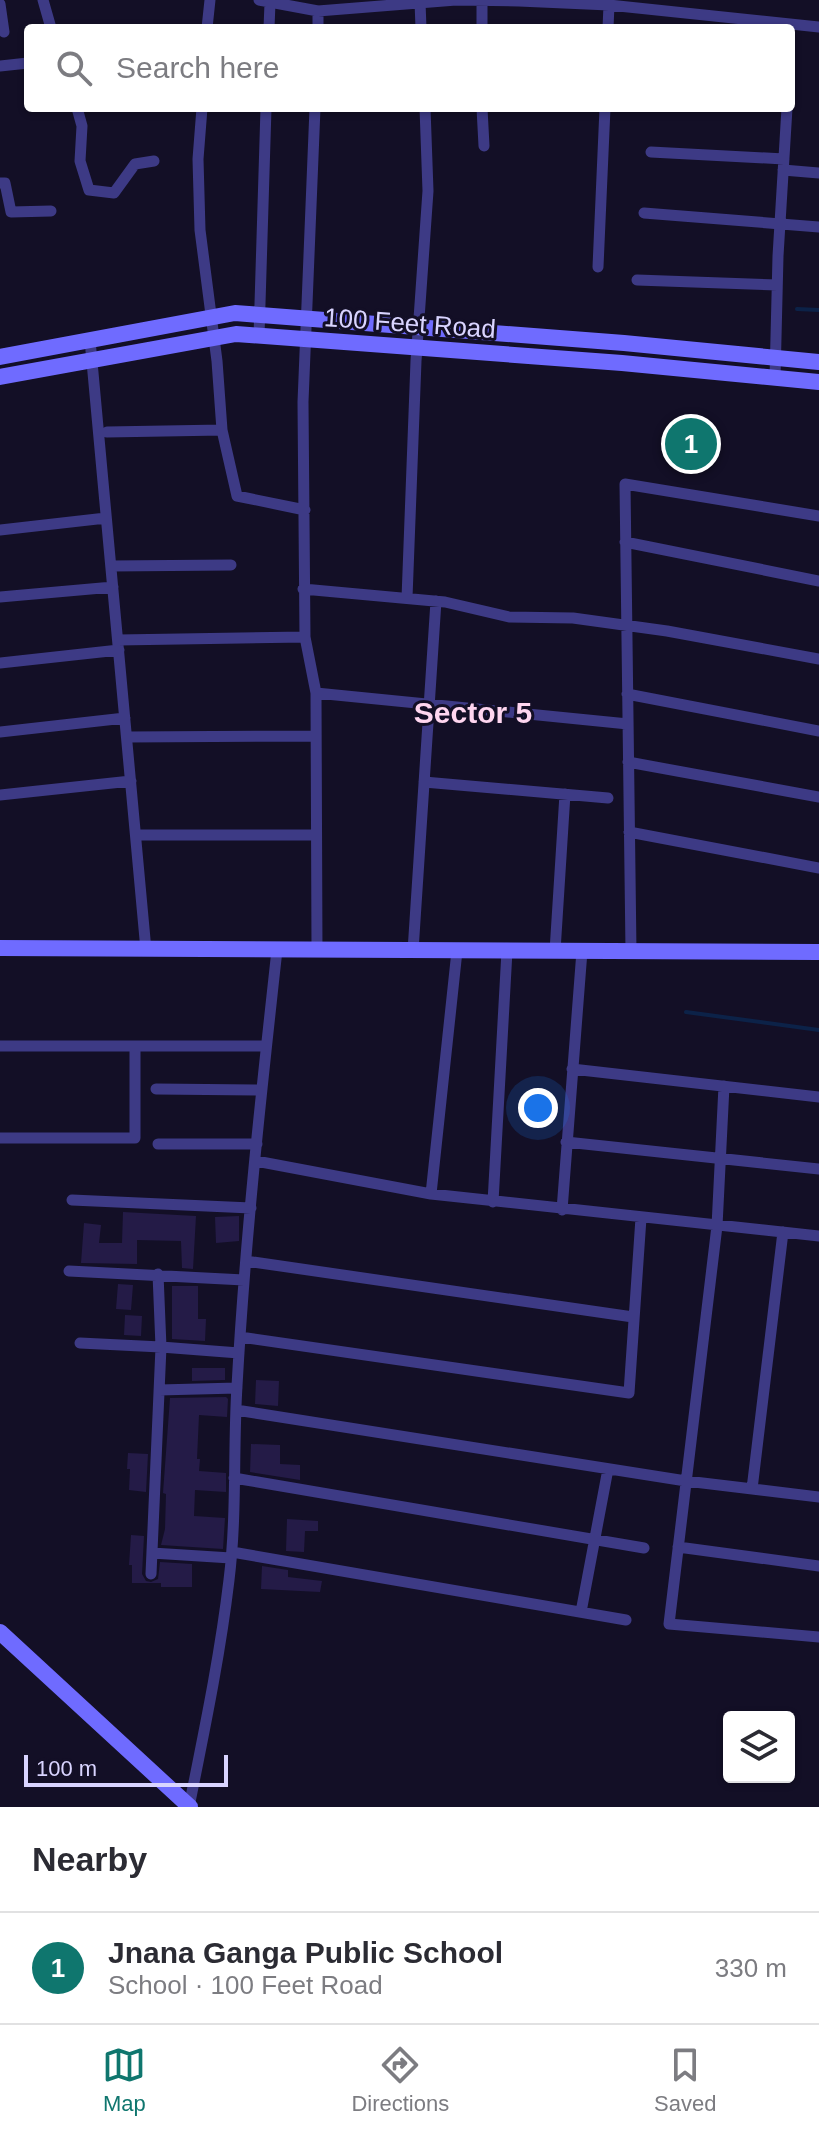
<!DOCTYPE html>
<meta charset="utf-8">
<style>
:root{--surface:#fff;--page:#f2f2f3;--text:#2b2b33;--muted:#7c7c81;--line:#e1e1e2;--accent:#0f766e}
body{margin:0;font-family:Arial,sans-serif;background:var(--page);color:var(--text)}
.controls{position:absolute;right:24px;bottom:24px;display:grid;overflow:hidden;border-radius:8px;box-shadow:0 2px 6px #0004}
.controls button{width:72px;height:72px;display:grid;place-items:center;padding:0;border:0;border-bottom:2px solid var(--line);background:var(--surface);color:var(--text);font:40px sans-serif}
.scale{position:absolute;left:24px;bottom:20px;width:204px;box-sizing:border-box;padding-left:8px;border:4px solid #d9d4ff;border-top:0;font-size:22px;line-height:28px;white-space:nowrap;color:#d9d4ff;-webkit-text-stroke:6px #130f26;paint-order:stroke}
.you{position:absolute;left:538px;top:1108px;width:28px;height:28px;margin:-20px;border:6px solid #fff;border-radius:50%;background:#1a73e8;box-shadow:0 0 0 12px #1a73e833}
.badge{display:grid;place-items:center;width:52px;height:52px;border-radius:50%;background:var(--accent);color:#fff;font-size:26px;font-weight:700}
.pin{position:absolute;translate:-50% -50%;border:4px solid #fff;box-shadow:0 2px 8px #0006}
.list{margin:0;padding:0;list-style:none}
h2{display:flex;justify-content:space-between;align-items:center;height:104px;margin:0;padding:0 32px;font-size:34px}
h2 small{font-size:26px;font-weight:400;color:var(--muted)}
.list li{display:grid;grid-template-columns:52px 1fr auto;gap:24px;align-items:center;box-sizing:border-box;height:112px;padding:0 32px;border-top:2px solid var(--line)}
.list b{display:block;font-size:30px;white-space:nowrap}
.list p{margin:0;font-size:26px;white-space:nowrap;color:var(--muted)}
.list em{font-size:26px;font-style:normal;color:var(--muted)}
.icon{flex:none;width:44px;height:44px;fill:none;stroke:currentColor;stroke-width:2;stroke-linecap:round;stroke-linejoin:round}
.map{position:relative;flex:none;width:819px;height:1807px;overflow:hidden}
.search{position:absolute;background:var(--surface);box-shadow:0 2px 6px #0004;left:24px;right:24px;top:24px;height:88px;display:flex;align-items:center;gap:20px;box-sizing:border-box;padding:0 28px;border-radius:8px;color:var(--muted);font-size:30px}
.sheet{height:216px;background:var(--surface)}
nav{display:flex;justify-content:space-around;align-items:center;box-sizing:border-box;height:112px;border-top:2px solid var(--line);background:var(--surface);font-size:22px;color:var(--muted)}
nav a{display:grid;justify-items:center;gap:4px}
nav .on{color:var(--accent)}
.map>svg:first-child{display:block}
</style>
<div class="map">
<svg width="819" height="1807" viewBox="0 0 819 1807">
<rect width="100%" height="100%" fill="#130f26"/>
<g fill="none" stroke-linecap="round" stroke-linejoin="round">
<path stroke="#0c2248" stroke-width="4" d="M797 309 819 310
M686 1012 819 1030"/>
</g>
<path fill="#241b47" d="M123 1212 196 1216 193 1269 182 1268 181 1241 137 1240V1264L81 1263 84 1223 101 1225 99 1243H122Z
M239 1216V1241L216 1243 215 1217Z
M118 1284 133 1285 131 1310 116 1309Z
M172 1286H198V1319H206L205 1341 172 1339Z
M125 1315 142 1316 141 1336 124 1335Z
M192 1368H225V1380L192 1381Z
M256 1380 279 1381 278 1406 255 1404Z
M226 1397 228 1399 227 1417 199 1415 197 1459H200L199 1471 226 1473V1492L195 1490 194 1516 225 1518 223 1549 161 1545 165 1529 166 1494 163 1493 170 1398Z
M251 1444 280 1445V1464L300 1465V1480L250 1472Z
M128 1453 148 1454 146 1492 129 1490 130 1469H127Z
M287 1519 318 1521V1531H305L304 1552 286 1551Z
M131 1535 144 1536 142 1574 146 1581 151 1582 158 1579 160 1562 192 1564V1587H161V1583H132V1565H129Z
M262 1566 288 1570V1577L322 1581 320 1592 261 1589Z"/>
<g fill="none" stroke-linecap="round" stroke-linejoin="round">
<path stroke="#3d3a85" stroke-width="11" d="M43 0 51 28
M259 0 318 11 456 0 519 1 609 5 819 27
M482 0V28
M420 2 421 28
M0 4 4 32
M207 28 210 0
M269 28 270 3
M318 28V11
M608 28 609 5
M0 66 28 63
M77 108 82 126 80 161 89 190 114 193 135 164 154 161
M202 108 198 159 200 230 217 361 222 430 237 496 305 510
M315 108 303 402 305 637 316 693 317 951
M482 108 484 146
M651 152 784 159
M783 170 819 173
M0 183H5L11 212 51 211
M644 213 819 227
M598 267 605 108
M637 280 777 285
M259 336 266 108
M90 340 146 950
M775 378 778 256 787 108
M107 432 222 430
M0 530 106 518
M625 542 819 581
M111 566 231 565
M303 589 445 602 509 617 573 618 667 631 819 659
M0 597 113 587
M407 598 416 361 428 191 425 108
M118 640 305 637
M0 663 119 650
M316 693 628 724
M627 694 819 731
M0 732 125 718
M127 737 316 736
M628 762 819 797
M424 782 608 798
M0 795 131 781
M629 832 819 868
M136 835H316
M413 951 436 601
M555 951 565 794
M631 951 625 484 819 516
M0 1046H266
M572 1069 819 1097
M724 1086 717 1226 669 1624 819 1637
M156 1089 261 1090
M0 1138H135V1046
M566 1142 819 1169
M158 1144H257
M256 1161 431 1194 819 1236
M431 1194 457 951
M72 1200 251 1208
M493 1202 507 951
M562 1210 582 951
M246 1261 633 1317
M69 1271 244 1280
M240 1337 629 1393 641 1218
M80 1343 161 1347 158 1274
M159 1390 237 1388
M236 1410 686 1481 819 1497
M234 1478 644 1548
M752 1489 783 1232
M678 1547 819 1566
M232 1552 626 1620
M152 1553 231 1558
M151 1574 161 1347 239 1353
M581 1612 608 1469
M189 1807C204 1732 220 1656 229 1580 237 1515 233 1450 237 1386 245 1240 261 1095 277 950"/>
<path stroke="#6f6bff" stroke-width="16" d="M0 357 235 313 624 343 819 362
M0 377 236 334 622 363 819 382
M0 948 819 952
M0 1632 190 1807"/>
</g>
<g text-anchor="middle" stroke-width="6" stroke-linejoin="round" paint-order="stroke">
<g font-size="26" fill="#d9d4ff" stroke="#130f26">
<text transform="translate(410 323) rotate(4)" y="9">100 Feet Road</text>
</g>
<g font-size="30" font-weight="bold" fill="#ffd6f0" stroke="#130f26">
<text x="473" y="723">Sector 5</text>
</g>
</g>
</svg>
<div class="controls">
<button><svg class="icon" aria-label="layers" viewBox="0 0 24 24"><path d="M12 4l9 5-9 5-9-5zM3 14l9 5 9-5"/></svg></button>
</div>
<div class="scale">100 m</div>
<div class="you"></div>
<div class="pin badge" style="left:691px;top:444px">1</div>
<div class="search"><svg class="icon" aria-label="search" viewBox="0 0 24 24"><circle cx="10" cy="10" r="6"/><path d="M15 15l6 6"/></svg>Search here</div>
</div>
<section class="sheet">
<h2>Nearby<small></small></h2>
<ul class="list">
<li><span class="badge">1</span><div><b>Jnana Ganga Public School</b><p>School · 100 Feet Road</p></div><em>330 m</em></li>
</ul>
</section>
<nav>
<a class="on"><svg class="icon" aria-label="map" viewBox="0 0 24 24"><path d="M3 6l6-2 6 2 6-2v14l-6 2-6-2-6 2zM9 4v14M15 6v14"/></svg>Map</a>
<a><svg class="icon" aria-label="directions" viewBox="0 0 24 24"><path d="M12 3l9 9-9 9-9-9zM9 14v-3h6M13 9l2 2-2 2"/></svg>Directions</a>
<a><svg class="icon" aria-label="saved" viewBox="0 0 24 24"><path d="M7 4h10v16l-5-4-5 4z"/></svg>Saved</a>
</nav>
